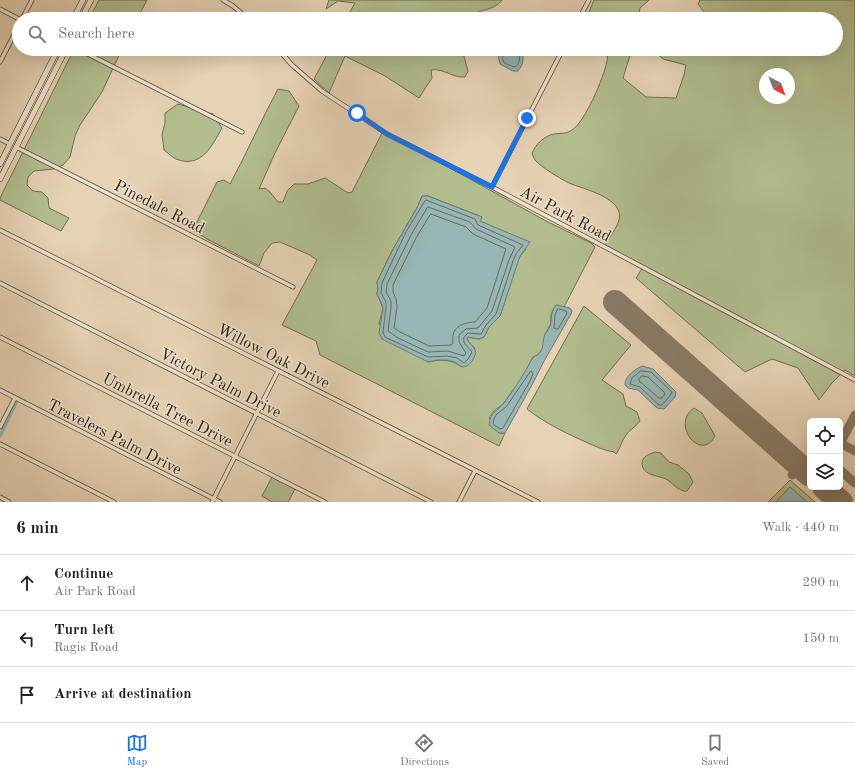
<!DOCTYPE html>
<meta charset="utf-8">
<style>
:root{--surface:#fff;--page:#f6f6f6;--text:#222;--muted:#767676;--line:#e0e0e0;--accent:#1a73e8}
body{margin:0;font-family:"Old Standard TT",serif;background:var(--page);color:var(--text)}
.controls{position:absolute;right:12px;bottom:12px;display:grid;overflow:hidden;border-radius:6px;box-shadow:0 4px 16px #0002}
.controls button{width:36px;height:36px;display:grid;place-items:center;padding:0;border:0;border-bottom:1px solid var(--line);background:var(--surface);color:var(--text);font:20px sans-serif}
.compass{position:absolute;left:759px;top:68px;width:36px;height:36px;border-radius:50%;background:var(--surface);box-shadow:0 4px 16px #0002;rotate:138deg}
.stop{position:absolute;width:12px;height:12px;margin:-9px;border:3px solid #1a73e8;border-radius:50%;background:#fff}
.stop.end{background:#1a73e8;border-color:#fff;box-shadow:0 1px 4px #0008}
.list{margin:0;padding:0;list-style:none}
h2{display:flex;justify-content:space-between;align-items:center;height:52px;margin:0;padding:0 16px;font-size:17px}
h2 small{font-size:13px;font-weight:400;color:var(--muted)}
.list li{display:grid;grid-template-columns:26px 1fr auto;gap:12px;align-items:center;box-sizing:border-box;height:56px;padding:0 16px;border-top:1px solid var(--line)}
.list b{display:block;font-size:15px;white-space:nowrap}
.list p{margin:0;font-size:13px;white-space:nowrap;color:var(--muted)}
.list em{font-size:13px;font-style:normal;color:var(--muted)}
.icon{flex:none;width:22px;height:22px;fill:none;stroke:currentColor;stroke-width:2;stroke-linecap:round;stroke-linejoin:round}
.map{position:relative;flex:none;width:855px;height:502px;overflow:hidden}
.search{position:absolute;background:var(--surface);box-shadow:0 4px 16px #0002;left:12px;right:12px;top:12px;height:44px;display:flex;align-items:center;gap:10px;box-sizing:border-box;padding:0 14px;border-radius:22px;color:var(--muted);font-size:15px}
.sheet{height:220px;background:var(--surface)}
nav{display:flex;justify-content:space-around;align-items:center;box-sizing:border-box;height:56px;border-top:1px solid var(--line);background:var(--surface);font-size:11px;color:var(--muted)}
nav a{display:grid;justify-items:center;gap:2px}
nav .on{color:var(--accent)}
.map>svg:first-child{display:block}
</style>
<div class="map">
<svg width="855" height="502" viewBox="0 0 855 502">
<rect width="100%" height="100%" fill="#e6d2b4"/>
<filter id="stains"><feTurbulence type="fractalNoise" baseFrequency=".005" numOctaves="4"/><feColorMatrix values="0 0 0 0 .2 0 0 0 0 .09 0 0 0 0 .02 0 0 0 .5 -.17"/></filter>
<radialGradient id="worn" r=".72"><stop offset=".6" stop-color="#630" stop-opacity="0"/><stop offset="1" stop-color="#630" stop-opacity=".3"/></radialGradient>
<path fill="#b2bd8f" stroke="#6f7052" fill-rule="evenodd" d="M99 0H147L137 19H89Z
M329 0H502C494 12 476 8 468 19H346L355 3 338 1 326 9Z
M594 0H649L640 8 638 19H586Z
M700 0H855V376L845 370 832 383 819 400 798 368 772 359 745 372 636 278 643 267 604 247C608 239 617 228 619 220 625 198 583 189 569 183 561 179 541 167 536 161 534 159 533 156 532 153 536 144 544 136 554 134 561 133 566 134 572 130 585 122 604 77 607 61 608 58 607 53 607 49H632L623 78 646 97 676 98 684 75 686 65 663 59 652 49H836V19H706L705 13 698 4ZM765 74H789V98H765Z
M74 49H122L102 92 80 125 75 136 70 157 63 165 54 169 34 171 28 177 27 185 33 191 42 192 48 198 49 208 69 218 61 231 0 200V198Z
M330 49H462L468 71 465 77C452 78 444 68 431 70L432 78 419 98 385 76 345 56 329 93 314 79Z
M278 89 289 91 299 106 275 153 259 189 265 188 270 192 278 202H283L287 191 294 184H308L325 178 348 193 352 192 383 131 546 221 591 243 595 247 564 307 556 305 551 314V323L545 335 543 348 538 355 533 357 523 377 503 404 494 411 489 418 499 433H505L499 446 320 355 316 341 282 325 317 260 310 255 280 242 272 243 264 253 259 266 207 239 193 230 217 182 224 180 230 184C247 153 261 120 278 89ZM422 196H428L482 217 479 221 526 249 520 256 517 263 500 316 489 327 484 337 479 339 468 337 467 339 470 344 475 348 462 367C451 359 441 359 428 362L379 324 383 308 377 294 378 288 377 282 392 251 418 206Z
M178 104 213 114 222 128C212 146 201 169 176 159 172 157 168 153 164 150L162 135 165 123V113Z
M584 306 631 345 602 380 623 394 626 406 637 412 640 421C636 427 630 429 626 435 621 441 621 448 616 454L614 452C605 451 598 447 590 444 568 434 546 424 527 409Z
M694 408 702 413 715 436C701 463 670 424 694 408Z
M655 452 661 453 669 462 678 465 689 474 693 482 687 491C680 492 674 485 669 481 662 475 642 477 642 463 642 456 650 454 655 452Z
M272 477 295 489 288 502H272L262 496Z
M790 480 815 502H807L790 487 776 502H768Z"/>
<path fill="#97b6b4" stroke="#6c7b74" d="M502 49H521C524 57 524 64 518 71H513L500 64 498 55Z
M422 196H428L482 217 480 221 530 242 520 256 500 316 489 327 484 337 479 339 468 337 467 339C470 345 475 347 476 353 473 360 470 367 462 367L455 362 447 360H437L428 362 382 339 379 333 383 308 382 304 377 294 378 288 377 282 392 251 418 206Z
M556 305 570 308 572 311 571 314 543 363 533 383 505 433H499L489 425C491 410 496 413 504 403 515 388 525 373 533 357 546 352 541 344 545 334 547 331 549 329 550 326 553 317 549 315 556 305Z
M642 366 653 369 676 392 675 397 664 409 657 408 638 390 628 388 625 385C625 376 634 370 642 366Z
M790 487 807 502H776Z"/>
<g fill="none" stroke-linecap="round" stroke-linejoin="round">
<path stroke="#626c64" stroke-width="1" d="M504 49C502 61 500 62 514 67 522 64 519 55 518 49
M426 200 475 219 478 225 523 245 516 254 513 261 496 314 486 325 481 334 468 333 464 337C462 345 469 347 472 352L468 359 464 363 457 358 447 356 428 357 385 337 383 332 386 307V302L381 293 382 283 406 232Z
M428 207 470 222 476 229 515 247 509 260 492 311 478 328 466 329 459 335V342L466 353 464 356 448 351 428 352 398 338 388 331 391 307V301L386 292 387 284 411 235Z
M431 214 466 227 473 234 506 249 487 308 475 322C461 323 451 327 453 343L451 345 429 346 400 332 394 328 397 307 396 299 393 292V285L416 238Z
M559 309 566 311 567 313 558 329H556L554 328 555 315 557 310Z
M531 371 533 374 530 381 503 428 500 429 493 424 494 419 496 415 506 407Z
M641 371 651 372 672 392 671 394 662 405H659L640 387 630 384 632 378Z
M642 376 648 377 664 392 665 394 662 398H659L639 381V379Z"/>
<path stroke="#97b6b4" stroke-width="3.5" d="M0 436 16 403"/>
<path stroke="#897a64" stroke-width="9" d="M840 443 855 451
M840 444 855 415
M840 470 855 483
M792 475 800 466"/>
<path stroke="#897a64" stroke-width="24" d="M615 302 810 475
M824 487 841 502"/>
<g stroke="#5a4e3d" stroke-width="5">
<path id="street" d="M223 0 233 6 248 19
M0 9 19 19
M22 19 32 0
M579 19 589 0
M78 49 242 132
M278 49 292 65 322 91 387 134 492 187 855 380
M0 62 19 25
M0 139 10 144
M16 147 293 287
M492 187 563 49
M0 230 538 502
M0 283 431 502
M0 337 325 502
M0 390 220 502
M0 427 15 398
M0 444 114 502
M0 497 9 502
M212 502 278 371
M459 502 475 471"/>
</g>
<g stroke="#2c2215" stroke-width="6">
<path id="secondary" d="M73 19 83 0
M81 19 91 0
M0 164 58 49
M0 179 66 49"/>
</g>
<use href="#street" stroke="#efe2ce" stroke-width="3.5"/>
<use href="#secondary" stroke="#efe2ce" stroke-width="5"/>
</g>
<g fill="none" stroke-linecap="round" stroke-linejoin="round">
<path stroke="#1a73e8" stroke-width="5" d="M357 113 387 134 492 187 527 118"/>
</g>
<g text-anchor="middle" stroke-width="3" stroke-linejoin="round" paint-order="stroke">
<g font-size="16" fill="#2c2215" stroke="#efe2ce">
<text transform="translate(160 206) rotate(27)" y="6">Pinedale Road</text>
<text transform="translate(566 213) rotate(28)" y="6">Air Park Road</text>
<text transform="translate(274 355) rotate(27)" y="6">Willow Oak Drive</text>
<text transform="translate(221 382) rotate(27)" y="6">Victory Palm Drive</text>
<text transform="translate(168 409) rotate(27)" y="6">Umbrella Tree Drive</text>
<text transform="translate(115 436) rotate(27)" y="6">Travelers Palm Drive</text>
</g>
</g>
<rect width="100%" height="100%" filter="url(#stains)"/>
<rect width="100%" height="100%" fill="url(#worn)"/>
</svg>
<div class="controls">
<button><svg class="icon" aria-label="locate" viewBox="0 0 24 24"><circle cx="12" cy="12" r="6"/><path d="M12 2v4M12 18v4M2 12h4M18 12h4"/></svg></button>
<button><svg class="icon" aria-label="layers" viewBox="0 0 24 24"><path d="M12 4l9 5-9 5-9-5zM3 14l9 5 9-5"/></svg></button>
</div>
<svg class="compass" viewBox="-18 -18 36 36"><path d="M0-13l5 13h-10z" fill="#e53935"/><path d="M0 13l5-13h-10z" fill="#767676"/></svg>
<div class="stop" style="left:357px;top:113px"></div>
<div class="stop end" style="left:527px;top:118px"></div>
<div class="search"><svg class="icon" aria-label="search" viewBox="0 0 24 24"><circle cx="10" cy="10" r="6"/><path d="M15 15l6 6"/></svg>Search here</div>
</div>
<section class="sheet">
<h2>6 min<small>Walk · 440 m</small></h2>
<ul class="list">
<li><svg class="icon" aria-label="ahead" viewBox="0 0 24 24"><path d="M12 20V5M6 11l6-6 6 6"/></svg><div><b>Continue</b><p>Air Park Road</p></div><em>290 m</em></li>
<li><svg class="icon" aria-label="left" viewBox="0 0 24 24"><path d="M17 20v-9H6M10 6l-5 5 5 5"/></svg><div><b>Turn left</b><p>Ragis Road</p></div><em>150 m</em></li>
<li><svg class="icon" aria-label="arrive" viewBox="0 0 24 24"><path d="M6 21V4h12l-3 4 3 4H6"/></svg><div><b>Arrive at destination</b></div></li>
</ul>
</section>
<nav>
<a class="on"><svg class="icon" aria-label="map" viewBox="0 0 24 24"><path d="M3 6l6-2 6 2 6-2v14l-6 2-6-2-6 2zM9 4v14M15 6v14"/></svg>Map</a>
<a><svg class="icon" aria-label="directions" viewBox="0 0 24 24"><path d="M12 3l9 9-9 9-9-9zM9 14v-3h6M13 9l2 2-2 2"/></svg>Directions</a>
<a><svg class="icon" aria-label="saved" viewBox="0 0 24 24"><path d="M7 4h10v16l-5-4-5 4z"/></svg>Saved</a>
</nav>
